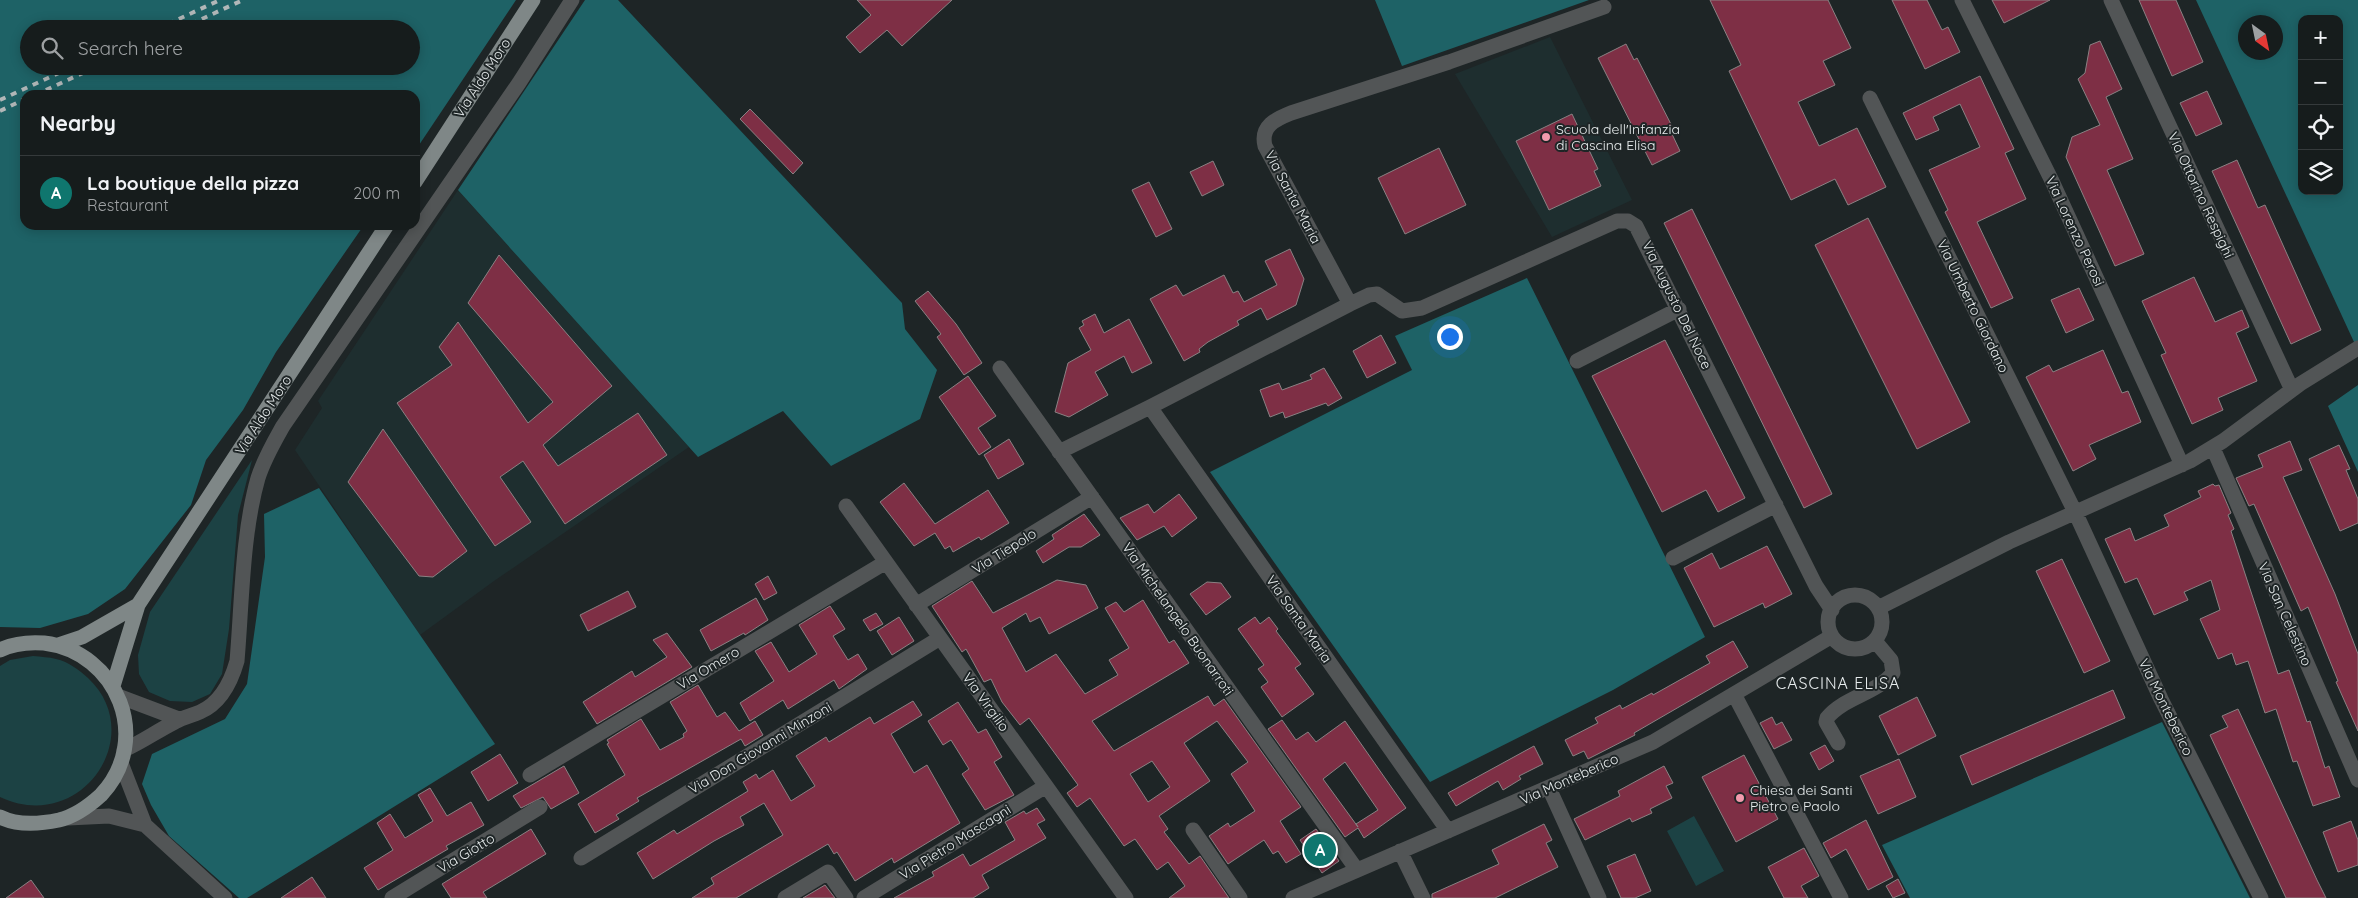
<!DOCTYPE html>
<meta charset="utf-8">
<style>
:root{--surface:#161c1c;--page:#1f2525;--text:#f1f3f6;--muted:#9ea1a3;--line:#353a3b;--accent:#0f766e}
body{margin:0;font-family:Quicksand,sans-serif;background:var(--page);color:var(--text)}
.controls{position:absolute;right:15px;top:15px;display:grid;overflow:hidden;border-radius:10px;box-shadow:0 2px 12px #0003}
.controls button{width:45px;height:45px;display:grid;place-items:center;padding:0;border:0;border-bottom:1px solid var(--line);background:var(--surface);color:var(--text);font:25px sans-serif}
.compass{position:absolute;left:2238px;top:15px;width:45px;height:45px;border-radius:50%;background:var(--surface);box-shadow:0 2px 12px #0003;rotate:147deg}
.you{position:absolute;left:1449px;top:336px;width:18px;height:18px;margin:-12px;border:4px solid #fff;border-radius:50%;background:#1a73e8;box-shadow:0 0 0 8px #1a73e833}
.badge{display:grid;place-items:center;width:32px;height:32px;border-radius:50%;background:var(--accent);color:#fff;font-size:16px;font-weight:700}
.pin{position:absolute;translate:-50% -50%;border:2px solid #fff;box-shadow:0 1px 5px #0006}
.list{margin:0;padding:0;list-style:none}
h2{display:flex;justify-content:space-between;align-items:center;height:65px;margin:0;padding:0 20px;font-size:21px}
h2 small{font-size:16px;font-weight:400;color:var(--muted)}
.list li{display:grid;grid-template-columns:32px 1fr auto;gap:15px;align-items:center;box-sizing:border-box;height:75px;padding:0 20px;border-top:1px solid var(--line)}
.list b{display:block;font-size:19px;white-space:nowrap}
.list p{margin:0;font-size:16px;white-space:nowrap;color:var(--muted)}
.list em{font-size:16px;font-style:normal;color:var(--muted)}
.icon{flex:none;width:28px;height:28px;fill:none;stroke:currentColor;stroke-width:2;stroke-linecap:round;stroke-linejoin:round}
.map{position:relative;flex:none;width:2358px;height:898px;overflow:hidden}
.search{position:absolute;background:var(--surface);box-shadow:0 2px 12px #0003;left:20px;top:20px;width:400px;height:55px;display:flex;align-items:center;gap:12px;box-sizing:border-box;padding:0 18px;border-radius:28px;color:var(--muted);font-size:19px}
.panel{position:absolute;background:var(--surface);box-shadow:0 2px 12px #0003;left:20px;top:90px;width:400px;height:140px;border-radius:15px}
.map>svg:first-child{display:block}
</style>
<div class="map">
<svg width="2358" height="898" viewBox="0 0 2358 898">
<rect width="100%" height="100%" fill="#1e2526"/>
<path fill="#1e2e2f" d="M1550 37 1632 200 1552 237 1455 74Z
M458 190 689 447 494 581 420 635 295 450 322 408 318 401Z"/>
<path fill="#1c4244" d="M252 460 238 515 229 629 222 674 210 694 192 702 170 701 149 692 139 674 138 655 150 612Z
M33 656C41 657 49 657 56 659 69 662 79 670 88 678 149 735 81 835 0 797V666L10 660Z
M1694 816 1724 871 1696 886 1667 831Z"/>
<path fill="#1e6266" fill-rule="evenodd" d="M0 0H516L415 151V95H25V225H364L276 352 243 410 206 460 191 505 125 589 88 614 40 628 0 627ZM29 29H411V66H29Z
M585 0H618L902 303 905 329 937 370 920 419 831 466 783 411 698 457 458 190Z
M1375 0H1589L1402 66Z
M2196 0H2358V349L2354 342ZM2302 19H2339V191H2302ZM2246 22H2276V52H2246Z
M1527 278 1705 637 1613 690 1430 782 1210 472 1412 370 1395 336Z
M2358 385V472L2328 406Z
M319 488 495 744 247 898H239L169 836 151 805 142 784 152 754 225 719 247 684 265 557 264 514Z
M2162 722 2250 898H1910L1882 845Z"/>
<path fill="#7e2f45" stroke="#8a8183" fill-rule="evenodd" d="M857 0H952L902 46 887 30 860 53 846 37 871 15Z
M1710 0H1828L1851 48 1823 61 1835 85 1798 102 1819 146 1857 128 1886 187 1848 205 1835 179 1791 200 1729 71 1741 65Z
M1892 0H1927L1942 30 1948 27 1960 52 1925 69Z
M1992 0H2050L2004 23Z
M2139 0H2176L2203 62 2172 76Z
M2100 41 2122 89 2106 97 2133 159 2107 170 2144 254 2115 266 2066 157 2072 137 2100 125 2078 79 2085 73 2090 45Z
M1626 44 1634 60 1637 58 1675 132 1672 134 1680 151 1652 165 1598 58Z
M1980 76 2014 149 2005 153 2026 199 1977 222 2013 298 1991 308 1945 212 1948 210 1929 170 1980 147 1960 104 1933 117 1939 130 1916 140 1903 113Z
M2207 91 2222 124 2196 136 2180 103Z
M750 109 803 163 793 174 740 119Z
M1572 114 1598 169 1594 171 1601 186 1549 210 1516 141Z
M1439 148 1466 205 1405 234 1378 178Z
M2237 160 2258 208 2265 205 2321 330 2291 344 2212 171Z
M1213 161 1224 185 1202 196 1190 172Z
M1149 182 1172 229 1156 237 1132 190Z
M1692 209 1832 494 1804 508 1664 223Z
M1868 218 1970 422 1917 449 1815 245Z
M1290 249 1304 279 1296 305 1267 320 1261 308 1237 321 1239 325 1208 342 1199 349 1200 352 1184 361 1150 299 1176 285 1183 296 1224 275 1233 293 1238 291 1244 302 1277 285 1265 261Z
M499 255 612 386 543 445 558 466 638 413 667 455 565 524 523 461 500 477 531 522 495 546 397 403 452 365 439 347 458 322 528 423 553 402 468 303Z
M2194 277 2215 322 2242 310 2249 327 2236 333 2257 381 2218 398 2223 410 2192 424 2161 355 2166 353 2142 301Z
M2079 288 2094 320 2066 333 2051 300Z
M928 291 956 324 982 363 964 375 937 337 941 334 915 301Z
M1095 314 1104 333 1129 319 1152 363 1132 373 1124 356 1095 372 1108 395 1069 417 1055 412 1068 363 1091 350 1079 328 1084 325 1082 321Z
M1381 335 1396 363 1367 378 1353 351Z
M1665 340 1745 498 1718 512 1706 490 1662 512 1592 376Z
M2103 350 2122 393 2128 391 2141 422 2089 445 2096 459 2073 471 2026 377 2049 365 2053 372Z
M1324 368 1342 398 1328 406 1326 403 1285 418 1283 412 1270 417 1260 390 1279 383 1282 390 1312 379 1310 375Z
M968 376 996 416 978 428 991 447 979 455 939 397Z
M383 429 467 551 433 577 419 576 348 482Z
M1009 439 1024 464 998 479 984 455Z
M2290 441 2302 470 2283 477 2335 594 2358 654V731L2336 682 2338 681 2308 607 2301 611 2254 504 2249 506 2236 478 2263 467 2258 455Z
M2339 445 2350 469 2346 470 2358 499V523L2340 531 2309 459Z
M904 483 935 524 988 490 1009 523 981 540 979 537 953 552 950 546 945 549 935 533 914 546 880 502Z
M2213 484 2215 486 2219 485 2231 513 2228 515 2234 529 2231 531 2278 674 2289 670 2307 722 2310 721 2325 768 2329 766 2340 797 2313 806 2297 761 2293 762 2276 709 2265 713 2248 661 2236 665 2232 653 2218 659 2200 619 2220 610 2211 580 2184 592 2188 600 2154 615 2137 578 2125 583 2105 539 2130 528 2135 541 2169 526 2164 515 2201 497 2198 491Z
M1179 494 1197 518 1172 537 1164 526 1137 540 1120 518 1148 504 1154 513Z
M1084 514 1100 535 1081 547H1069L1043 563 1036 551 1054 539 1052 535Z
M1767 546 1792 594 1765 608 1763 603 1714 627 1684 568 1712 553 1720 569Z
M2062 559 2110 661 2084 673 2036 571Z
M768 576 777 593 764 600 755 584Z
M1057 580 1086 585 1098 608 1049 634 1040 617 1030 622 1026 613 1002 628 1026 672 1056 654 1085 694 1118 675 1109 660 1129 648 1105 608 1116 602 1124 612 1143 600 1169 643 1174 640 1189 663 1092 721 1114 751 1208 696 1214 706 1224 699 1301 807 1280 821 1301 854 1286 863 1278 851 1273 854 1264 840 1228 864 1209 836 1228 823 1230 827 1255 811 1231 774 1248 762 1217 721 1184 743 1210 781 1159 816 1168 829 1164 832 1189 864 1200 856 1229 898H1169L1185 886 1168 862 1157 870 1135 839 1124 846 1090 798 1077 807 1067 793 1078 785 1029 718 1020 725 1002 702 991 679 984 682 966 649 962 652 932 606 972 581 993 613ZM1152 761 1170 787 1148 802 1130 774Z
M1207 582 1221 583 1231 597 1206 615 1190 594Z
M628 591 636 607 588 631 580 615Z
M756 598 768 620 745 635 744 633 711 651 700 630Z
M830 606 845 629 833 636 848 660 858 654 867 669 839 689 834 680 788 709 783 700 750 721 740 703 774 681 755 651 771 642 789 672 817 654 799 625Z
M876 613 883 624 870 631 863 620Z
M899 617 914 641 892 655 877 631Z
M1255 617 1260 624 1269 617 1278 629 1276 631 1301 664 1295 668 1314 694 1282 717 1261 687 1268 682 1258 669 1264 665 1238 629Z
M667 633 692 667 597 724 583 702 632 671 635 677 667 657 653 640Z
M1733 641 1748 667 1634 733 1635 735 1588 759 1584 751 1573 756 1565 740 1598 723 1595 718 1620 705 1622 709 1652 693 1653 695 1710 663 1706 656Z
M698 685 717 717 725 712 739 731 755 721 763 735 745 746 741 739 637 798 639 801 616 815 619 819 595 833 578 804 625 775 607 744 609 743 607 740 641 719 660 750 684 737 683 734 687 731 670 702Z
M2113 690 2125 718 1972 785 1960 756Z
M1917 697 1936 736 1898 755 1879 716Z
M913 701 922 715 891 734 914 773 927 765 960 823 894 863 892 858 855 881 837 852 834 854 828 844 736 898H692L714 884 711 878 783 835 764 803 740 817 744 825 714 841 653 879 637 853 674 830 677 834 748 791 743 782 756 774 759 779 773 770 791 801 815 786 796 756 826 737 829 742 870 717 874 724Z
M958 702 978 733 986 729 1002 757 994 762 1014 795 985 810 962 774 969 769 951 740 943 745 928 721Z
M2238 709 2317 880 2326 898H2286L2224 765 2210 735 2228 727 2222 716Z
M1772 717 1776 725 1782 722 1792 740 1774 749 1760 723Z
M1282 720 1296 740 1308 732 1316 742 1345 721 1406 808 1364 838 1358 828 1345 837 1268 729ZM1345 762 1378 810 1356 824 1358 827 1323 779Z
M1825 745 1834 761 1819 770 1810 753Z
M1534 746 1543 764 1519 776 1521 779 1503 790 1498 781 1456 806 1448 793Z
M500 754 518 783 488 801 471 772Z
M1744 755 1778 819 1736 842 1702 777Z
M1899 759 1916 797 1878 814 1860 776Z
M564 766 579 793 551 809 543 797 521 808 513 796Z
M1664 766 1673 783 1666 786 1672 798 1650 809 1652 813 1632 822 1630 818 1585 840 1574 819 1620 796 1618 791Z
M430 788 447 816 471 802 484 825 446 846 448 849 378 890 364 868 393 850 377 823 390 814 405 838 433 821 418 795Z
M1037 808 1045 820 1037 824 1046 838 982 875 989 888 973 898H894L934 876 932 872 963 854 970 866 1015 840 1005 822 1024 811 1026 814Z
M1866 820 1893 877 1868 890 1846 849 1831 858 1823 843Z
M2351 821 2358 840V865L2338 872 2323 832Z
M1544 824 1552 840 1546 843 1558 867 1495 898H1432V894L1499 864 1492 850Z
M531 829 546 854 483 892 487 898H451L442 884Z
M1316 829 1339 861 1322 873 1300 840Z
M1804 848 1819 876 1801 886 1808 898H1784L1768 867Z
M1635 854 1651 891 1635 898H1621L1607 866Z
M312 877 326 898H281Z
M1898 879 1905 893 1893 898 1886 886Z
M31 880 44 898H6Z
M825 885 835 898H803Z"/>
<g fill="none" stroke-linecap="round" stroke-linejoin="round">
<path stroke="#525556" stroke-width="15" d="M1962 0 2052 181 2182 465
M2111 0 2292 390
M1870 98 2076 514 2161 699 2261 898
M1350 304 1369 295 1377 294 1402 311 1422 308 1617 221H1628L1636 226 1816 586 1832 610
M1577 361 1679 309
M1000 368 1357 870
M1150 407 1448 831
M2213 448 2358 780
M1059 452 1150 407 1350 304 1265 146C1260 126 1276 119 1291 113L1449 62 1604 7
M846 506 1126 898
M1673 558 1776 505
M1828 622a27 27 0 1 1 54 0a27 27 0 1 1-54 0Z
M916 605 1092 497
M1878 608 2009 542 2190 461 2223 441 2300 384 2358 348
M1734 694 1841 898
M118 696 179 719
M1838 743 1826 722 1827 718C1844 697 1876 694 1893 673L1891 660 1875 641
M124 750C142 742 157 731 175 722 183 717 191 716 200 712 221 703 231 682 237 661 242 603 242 534 258 478 264 459 274 442 283 426L519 83 572 0
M121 763 145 825 225 898
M530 775 886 562
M1549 788 1599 898
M68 818 109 816 145 825
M1193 830 1240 898
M1400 851 1423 898
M581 858 940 638
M392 898 540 807
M785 898 828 872 846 898
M864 898 1046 786
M1293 898 1653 742 1832 636"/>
<path stroke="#7f8787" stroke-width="15" d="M415 182 533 0
M58 645 82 637 138 605
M0 650C14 643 30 642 44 643 118 652 153 740 101 795 89 806 76 816 59 820 40 824 18 826 0 817
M113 686 138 605 387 225"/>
<path stroke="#b1b7b8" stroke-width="4" stroke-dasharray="6 6" stroke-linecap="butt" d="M157 29 220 0
M180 29 243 0
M35 95 98 66
M0 100 74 66
M0 111 25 99"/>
</g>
<g fill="#f29aad" stroke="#1e2526" stroke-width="2">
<circle cx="1546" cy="137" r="5"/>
<circle cx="1740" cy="798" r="5"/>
</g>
<g text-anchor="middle" stroke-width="4" stroke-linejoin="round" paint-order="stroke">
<g font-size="14" fill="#e7eced" stroke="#1e2526">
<text transform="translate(482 78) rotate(-57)" y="5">Via Aldo Moro</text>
<text transform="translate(2201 195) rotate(65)" y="5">Via Ottorino Respighi</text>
<text transform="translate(1293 197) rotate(62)" y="5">Via Santa Maria</text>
<text transform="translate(2075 231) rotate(65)" y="5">Via Lorenzo Perosi</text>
<text transform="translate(1677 305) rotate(64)" y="5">Via Augusto Del Noce</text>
<text transform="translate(1973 306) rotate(64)" y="5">Via Umberto Giordano</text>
<text transform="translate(263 415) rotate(-57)" y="5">Via Aldo Moro</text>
<text transform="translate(1004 551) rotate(-32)" y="5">Via Tiepolo</text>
<text transform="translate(2285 614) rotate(66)" y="5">Via San Celestino</text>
<text transform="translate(1178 619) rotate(55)" y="5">Via Michelangelo Buonarroti</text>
<text transform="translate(1299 619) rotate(55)" y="5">Via Santa Maria</text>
<text transform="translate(708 668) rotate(-31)" y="5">Via Omero</text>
<text transform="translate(986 702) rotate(54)" y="5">Via Virgilio</text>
<text transform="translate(2166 707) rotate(64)" y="5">Via Monteberico</text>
<text transform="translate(760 748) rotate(-31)" y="5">Via Don Giovanni Minzoni</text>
<text transform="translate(1569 779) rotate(-24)" y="5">Via Monteberico</text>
<text transform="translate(955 842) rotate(-32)" y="5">Via Pietro Mascagni</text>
<text transform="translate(466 853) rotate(-31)" y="5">Via Giotto</text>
</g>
<g font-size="14" fill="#e7eced" stroke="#1e2526" text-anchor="start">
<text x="1556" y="134">Scuola dell'Infanzia<tspan x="1556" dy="16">di Cascina Elisa</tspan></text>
<text x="1750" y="795">Chiesa dei Santi<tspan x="1750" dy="16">Pietro e Paolo</tspan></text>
</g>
<g font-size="16" letter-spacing="1" fill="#e7eced" stroke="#1e2526">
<text x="1838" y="689">CASCINA ELISA</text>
</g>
</g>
</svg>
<div class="controls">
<button>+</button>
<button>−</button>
<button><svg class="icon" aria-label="locate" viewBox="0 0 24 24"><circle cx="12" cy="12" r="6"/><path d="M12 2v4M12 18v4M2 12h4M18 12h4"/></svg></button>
<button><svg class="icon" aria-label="layers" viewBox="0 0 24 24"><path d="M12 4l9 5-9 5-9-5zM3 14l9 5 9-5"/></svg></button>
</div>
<svg class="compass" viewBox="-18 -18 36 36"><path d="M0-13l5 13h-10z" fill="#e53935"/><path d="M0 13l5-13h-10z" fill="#9ea1a3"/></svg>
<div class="you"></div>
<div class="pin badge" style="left:1320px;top:850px">A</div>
<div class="search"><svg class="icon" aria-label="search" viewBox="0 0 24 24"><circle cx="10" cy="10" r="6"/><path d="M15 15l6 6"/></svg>Search here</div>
<section class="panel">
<h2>Nearby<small></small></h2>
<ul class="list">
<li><span class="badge">A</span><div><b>La boutique della pizza</b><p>Restaurant</p></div><em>200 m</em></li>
</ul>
</section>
</div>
